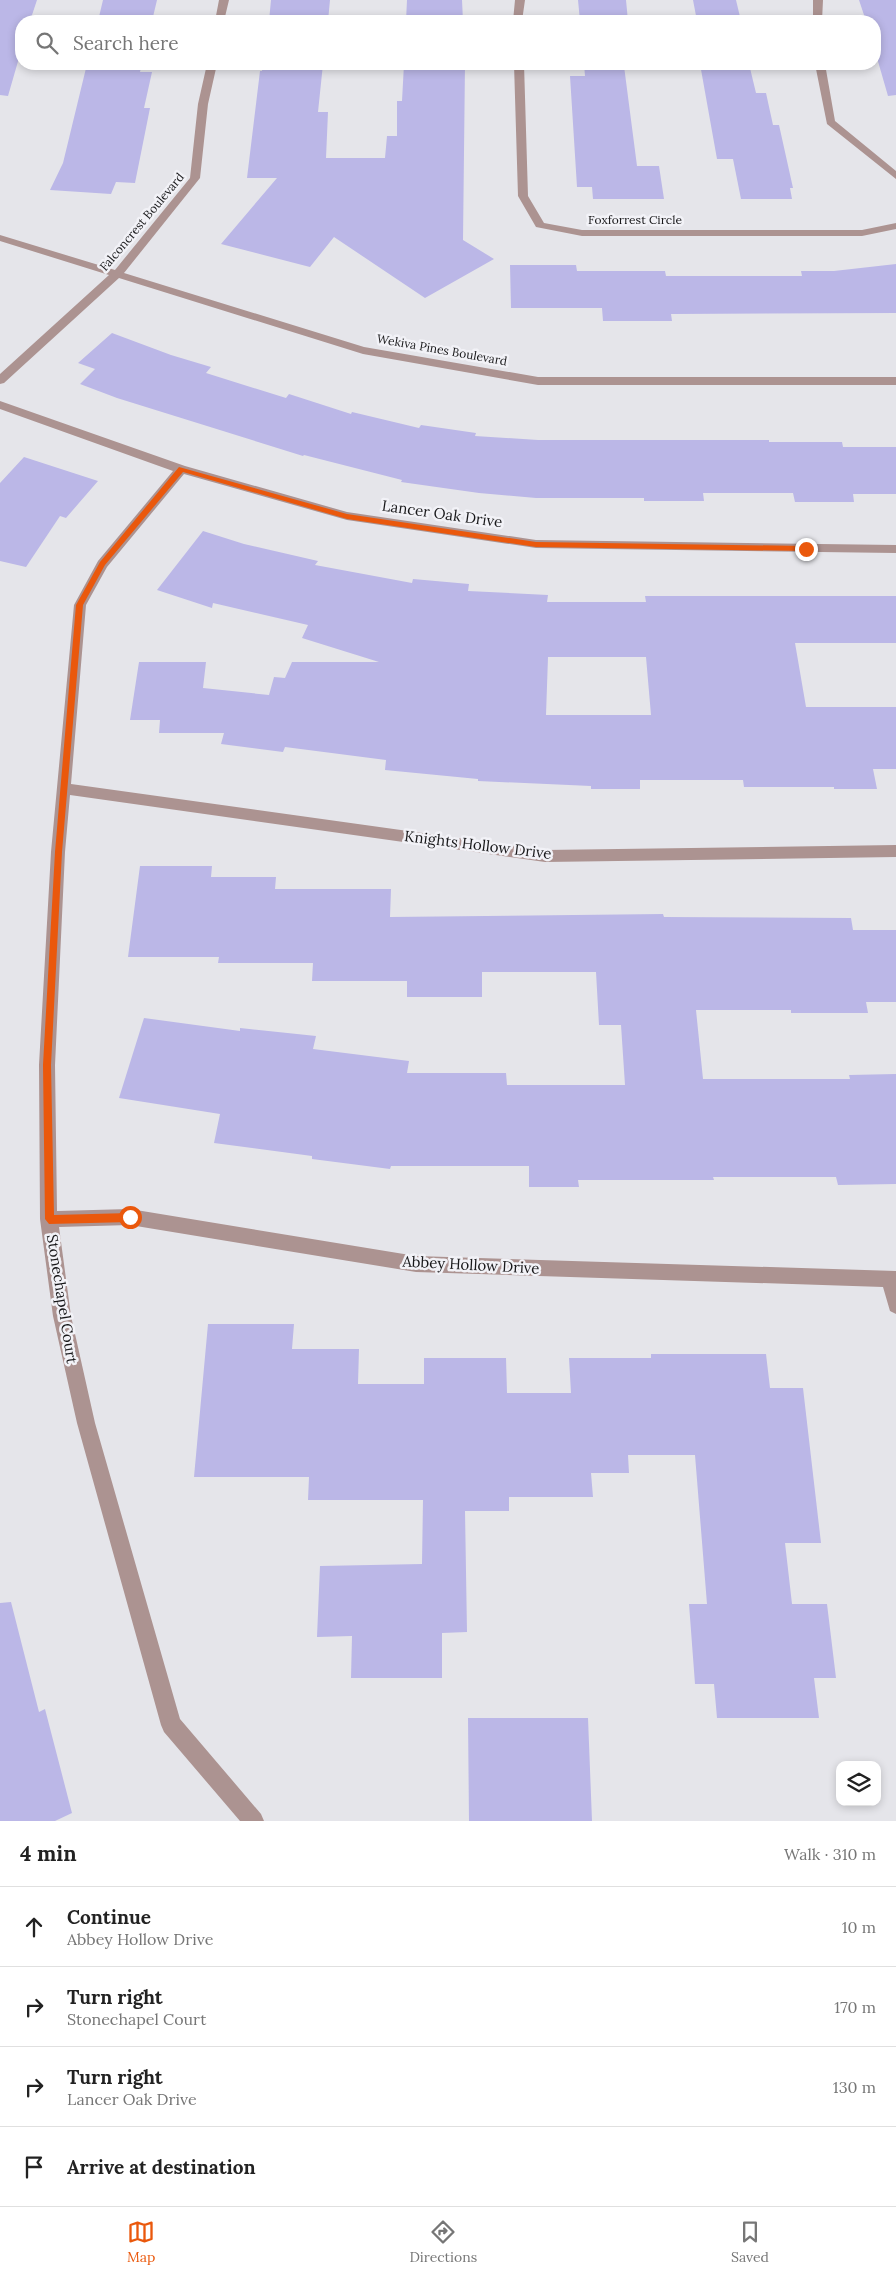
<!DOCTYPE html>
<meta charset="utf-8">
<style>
:root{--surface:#fff;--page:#f2f2f2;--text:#222;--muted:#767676;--line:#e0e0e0;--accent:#ea580c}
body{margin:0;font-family:Lora,serif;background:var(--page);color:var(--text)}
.controls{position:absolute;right:15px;bottom:15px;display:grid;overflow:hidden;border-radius:10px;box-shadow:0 2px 8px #0003}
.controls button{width:45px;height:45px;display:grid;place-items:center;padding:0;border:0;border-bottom:1px solid var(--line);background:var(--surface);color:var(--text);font:25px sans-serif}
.stop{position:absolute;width:15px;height:15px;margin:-11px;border:4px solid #ea580c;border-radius:50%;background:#fff}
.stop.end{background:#ea580c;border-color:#fff;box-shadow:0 1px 5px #0008}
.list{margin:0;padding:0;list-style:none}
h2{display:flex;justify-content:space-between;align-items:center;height:65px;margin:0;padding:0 20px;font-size:21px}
h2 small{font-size:16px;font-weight:400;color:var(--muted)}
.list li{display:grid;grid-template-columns:32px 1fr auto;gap:15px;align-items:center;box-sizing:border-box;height:80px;padding:0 20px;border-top:1px solid var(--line)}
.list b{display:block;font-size:19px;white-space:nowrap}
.list p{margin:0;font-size:16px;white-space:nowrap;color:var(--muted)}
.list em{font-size:16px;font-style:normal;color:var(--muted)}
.icon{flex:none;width:28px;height:28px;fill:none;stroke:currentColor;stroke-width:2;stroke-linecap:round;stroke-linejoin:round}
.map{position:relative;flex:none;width:896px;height:1821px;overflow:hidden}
.search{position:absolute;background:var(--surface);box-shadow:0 2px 8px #0003;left:15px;right:15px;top:15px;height:55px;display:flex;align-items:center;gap:12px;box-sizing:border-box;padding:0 18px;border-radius:20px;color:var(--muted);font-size:19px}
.sheet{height:385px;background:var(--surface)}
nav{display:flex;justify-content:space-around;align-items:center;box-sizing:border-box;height:70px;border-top:1px solid var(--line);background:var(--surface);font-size:14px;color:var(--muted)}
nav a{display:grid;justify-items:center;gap:2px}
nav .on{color:var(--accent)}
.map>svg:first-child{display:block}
</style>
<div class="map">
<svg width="896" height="1821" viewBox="0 0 896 1821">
<rect width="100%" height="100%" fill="#e5e5ea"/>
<path fill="#bbb7e7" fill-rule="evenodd" d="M0 0H37L30 21H21V51L8 96 0 95Z
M103 0H157L152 21H98Z
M271 0H330L328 21H269Z
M407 0H462L463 21H406Z
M578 0H626L628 21H580Z
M693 0H736L741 21H697Z
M859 0H896V95L888 96 875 51V21H866Z
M87 64H142L140 72H152L144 108H150L135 183 116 182 111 194 50 190 63 163Z
M263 64H323L318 112H328L326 158H385L387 136H397V101H402L404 64H465L463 240 494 259 425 298 334 237 310 267 221 244 277 178H247L260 71H262Z
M584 64H632L633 66H624L637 166H659L664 199H593L592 187H577L570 76H585Z
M700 64H749L756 93H766L773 125H779L793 188H790L792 199H741L733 159H717Z
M896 264V313L671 314 672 321H603L602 308H511L510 265H576L577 271H665L666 276H802L801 271H834Z
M112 333 171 355 211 367 206 373 286 398 289 394 351 414 352 412 419 428 421 425 476 433 475 436 538 440H769V442H842L843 447H896V494H853L854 502H795L793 493H703L704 501H644V498H536L479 493 401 482 402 480 304 455 303 456 117 398 80 384 95 369 78 363Z
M24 457 98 481 66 518 60 516 26 567 0 561V483Z
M203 531 244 544 318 561 315 565 412 583 413 579 469 584 468 591 548 595 547 602H646L645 596H896V643H795L806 707H896V769H873L877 789H834V787H744L743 780H640V789H591V786L478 781V779L385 770 386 760 285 747 283 752 221 744 224 733H159L160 720H130L139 662H206L203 688 269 695 274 677 285 678 292 662H379L302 638 308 625 213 603 212 608 157 590ZM548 657H646L651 715H546Z
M140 866H212L211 877H276L275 889H391L390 917 663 914 664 917 851 918 853 930H896V1002H866L868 1013H791V1010H696L703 1079H850L849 1075 896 1074V1184L838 1185 836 1177H713L714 1180H578L579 1187H529V1166H391L390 1169 312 1159V1156L214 1143 220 1114 119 1098 144 1018 240 1031V1028L316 1036 313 1049 409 1061 407 1073H506L507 1085H625L621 1025H599L596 972H482V997H407V981H312L313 963H218L219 957H128Z
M208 1324H294L292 1349H359L358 1384H424V1358H506L507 1393H571L569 1358H651V1354H766L770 1388H803L821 1543H785L792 1604H827L836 1678H814L819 1718H717L714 1684H695L689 1604H707L695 1455H628L629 1473H591L593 1497H509V1511H465L467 1632 442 1633V1678H351L352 1636 317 1637 320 1566 422 1564 423 1500H308L309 1477H194Z
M11 1602 39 1712 45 1709 72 1813 55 1821H0V1603Z
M468 1718H588L592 1821H469Z"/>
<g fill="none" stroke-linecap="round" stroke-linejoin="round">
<path fill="#ac9391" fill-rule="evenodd" d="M219 0H229L224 21H215Z
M515 0H525L522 21H513Z
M813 0H823L822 21H813Z
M207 64H217L208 104 200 178 124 273 364 347 538 377H896V385H538L363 354 119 278 4 383 0 384V374L109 275 0 241V235L115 270 190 178 198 104Z
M514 64H524L528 196 544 223 582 230H862L896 223V229L862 236H582L536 227 518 196Z
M815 64H825L835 121 896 171V179L827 124Z
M0 401 185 466 347 512 536 540 896 545V553L536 548 347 520 184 474 107 567 86 605 71 784 545 850 896 845V857L545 862 70 795 65 852 55 1065 57 1211 130 1209 416 1256 896 1271V1314L890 1311 883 1287 416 1272 130 1225 59 1227 71 1316 95 1423 180 1719 261 1814 264 1821H240L164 1732 161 1725 77 1423 53 1316 40 1219 39 1065 51 852 74 605 98 561 173 471 0 409Z"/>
</g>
<path fill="#ea580c" d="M179 467 347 514 536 542 806 546 809 549 806 551 536 547 347 519 183 472 105 565 83 605 62 852 51 1065 54 1215 130 1213 135 1217 130 1222 49 1224 45 1219 43 1065 55 852 76 605 100 562Z"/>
<g text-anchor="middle" stroke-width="5" stroke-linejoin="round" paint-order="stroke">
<g font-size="12" fill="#18181a" stroke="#f2f2f7">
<text x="635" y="224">Foxforrest Circle</text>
<text transform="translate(142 222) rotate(-50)" y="4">Falconcrest Boulevard</text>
<text transform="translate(442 350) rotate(10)" y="4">Wekiva Pines Boulevard</text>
</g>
<g font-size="15" fill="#18181a" stroke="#f2f2f7">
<text transform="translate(442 514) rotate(8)" y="5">Lancer Oak Drive</text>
<text transform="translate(478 845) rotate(7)" y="5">Knights Hollow Drive</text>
<text transform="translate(471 1265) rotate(3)" y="5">Abbey Hollow Drive</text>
<text transform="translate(62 1299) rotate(81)" y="5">Stonechapel Court</text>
</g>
</g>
</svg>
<div class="controls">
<button><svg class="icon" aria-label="layers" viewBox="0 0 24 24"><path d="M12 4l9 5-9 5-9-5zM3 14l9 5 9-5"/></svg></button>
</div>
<div class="stop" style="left:130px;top:1217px"></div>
<div class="stop end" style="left:806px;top:549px"></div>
<div class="search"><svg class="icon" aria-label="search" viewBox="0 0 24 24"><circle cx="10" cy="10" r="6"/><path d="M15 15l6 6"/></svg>Search here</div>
</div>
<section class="sheet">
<h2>4 min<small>Walk · 310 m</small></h2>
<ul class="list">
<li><svg class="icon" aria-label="ahead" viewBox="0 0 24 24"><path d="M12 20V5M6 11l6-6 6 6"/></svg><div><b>Continue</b><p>Abbey Hollow Drive</p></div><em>10 m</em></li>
<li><svg class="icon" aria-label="right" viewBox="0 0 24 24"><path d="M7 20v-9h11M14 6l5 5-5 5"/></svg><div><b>Turn right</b><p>Stonechapel Court</p></div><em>170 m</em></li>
<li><svg class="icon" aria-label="right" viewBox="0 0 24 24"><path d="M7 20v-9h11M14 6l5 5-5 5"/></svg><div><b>Turn right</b><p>Lancer Oak Drive</p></div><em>130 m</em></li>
<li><svg class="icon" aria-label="arrive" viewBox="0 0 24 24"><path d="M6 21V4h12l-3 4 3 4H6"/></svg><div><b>Arrive at destination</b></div></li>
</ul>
</section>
<nav>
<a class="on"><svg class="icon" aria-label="map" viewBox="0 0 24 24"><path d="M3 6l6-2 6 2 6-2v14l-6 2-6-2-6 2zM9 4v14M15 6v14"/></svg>Map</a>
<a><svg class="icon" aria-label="directions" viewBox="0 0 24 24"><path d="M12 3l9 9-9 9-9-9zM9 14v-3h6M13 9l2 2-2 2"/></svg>Directions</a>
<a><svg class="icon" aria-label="saved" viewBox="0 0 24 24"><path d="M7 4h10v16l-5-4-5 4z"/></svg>Saved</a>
</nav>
